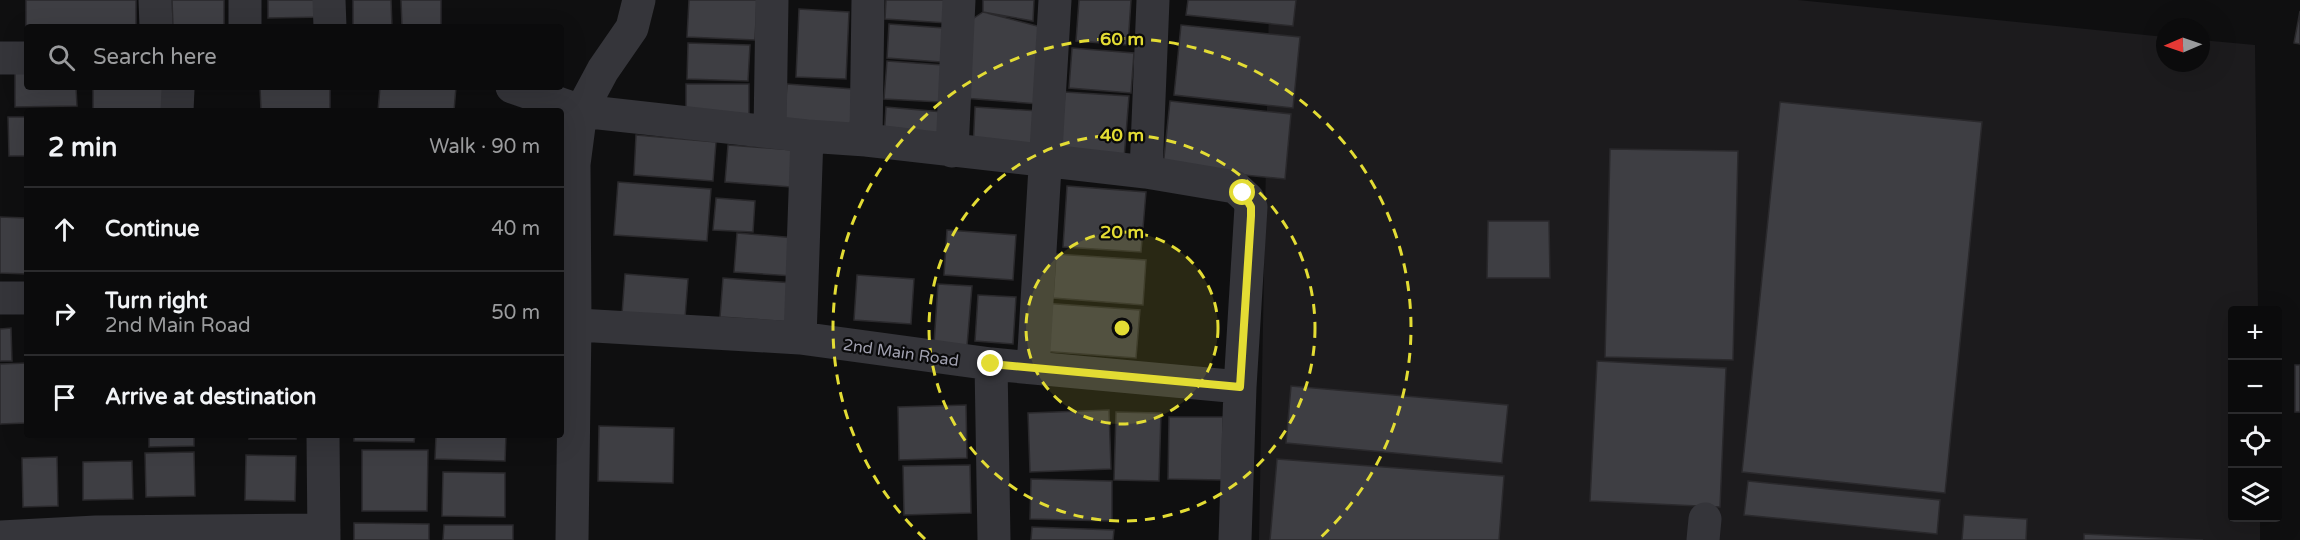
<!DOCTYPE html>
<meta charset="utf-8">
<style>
:root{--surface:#0b0b0c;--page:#19191a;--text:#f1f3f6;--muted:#9a9b9d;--line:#2b2b2d}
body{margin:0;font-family:"Varela Round",sans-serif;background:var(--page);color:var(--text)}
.controls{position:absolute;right:18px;bottom:18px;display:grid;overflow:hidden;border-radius:6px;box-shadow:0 6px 24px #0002}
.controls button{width:54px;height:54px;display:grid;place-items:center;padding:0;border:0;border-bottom:2px solid var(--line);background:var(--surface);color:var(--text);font:30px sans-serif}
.compass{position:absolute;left:2156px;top:18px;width:54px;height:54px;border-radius:50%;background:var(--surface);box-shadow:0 6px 24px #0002;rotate:268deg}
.stop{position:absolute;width:18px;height:18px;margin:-14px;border:4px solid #e3dc34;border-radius:50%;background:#fff}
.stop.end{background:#e3dc34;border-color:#fff;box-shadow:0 2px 6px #0008}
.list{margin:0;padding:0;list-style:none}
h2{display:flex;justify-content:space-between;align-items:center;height:78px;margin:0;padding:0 24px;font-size:26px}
h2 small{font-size:20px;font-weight:400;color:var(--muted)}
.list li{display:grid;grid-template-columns:39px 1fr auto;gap:18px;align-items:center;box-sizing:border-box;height:84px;padding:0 24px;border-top:2px solid var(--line)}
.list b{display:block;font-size:22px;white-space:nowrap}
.list p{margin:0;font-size:20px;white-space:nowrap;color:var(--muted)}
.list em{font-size:20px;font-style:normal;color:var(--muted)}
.icon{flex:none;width:33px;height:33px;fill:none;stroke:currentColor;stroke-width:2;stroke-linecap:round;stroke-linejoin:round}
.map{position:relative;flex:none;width:2300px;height:540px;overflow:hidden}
.search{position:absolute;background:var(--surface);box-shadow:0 6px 24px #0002;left:24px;top:24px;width:540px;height:66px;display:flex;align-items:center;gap:15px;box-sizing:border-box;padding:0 21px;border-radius:6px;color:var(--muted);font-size:22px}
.panel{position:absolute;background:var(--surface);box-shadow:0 6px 24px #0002;left:24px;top:108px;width:540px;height:330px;border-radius:6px}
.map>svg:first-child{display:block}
</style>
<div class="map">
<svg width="2300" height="540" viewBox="0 0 2300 540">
<rect width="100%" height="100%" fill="#0f0f10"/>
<path fill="#1c1b1d" d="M1269 0H1798L2165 37V63H2201V40L2255 45 2258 310H2232V518H2260V540H1259Z"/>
<path fill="#3e3e43" stroke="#2a292c" stroke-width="1.5" d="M26 0H136V27H27L26 47Z
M172 0H224V27H173Z
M268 0H324V17L268 18Z
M353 0H391L392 27H353Z
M401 0H441V27H402Z
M689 0H757L755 40 687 37Z
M886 0H949L947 23 885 19Z
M983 0H1034L1033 21 983 12Z
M1079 0H1131L1128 45 1076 41Z
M1188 0H1296L1293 26 1186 15Z
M799 9 849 12 846 79 796 77Z
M2300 11V44L2294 43Z
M983 12 1045 28 1039 104 963 98 968 22Z
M889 24 944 28 941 62 887 58Z
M1181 25 1300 37 1293 108 1174 95Z
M688 43 750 45 748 81 687 79Z
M1072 48 1134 53 1131 93 1069 88Z
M887 61 943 65 940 102 884 99Z
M15 70H27V87H76L77 106 15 107Z
M686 84H749V122H686Z
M787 84 853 89 850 130 784 125Z
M93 87H170V111H93Z
M260 87H330V111H261Z
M380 87H456L454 111H378Z
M1065 92 1129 96 1124 159 1060 154Z
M1170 101 1291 114 1285 179 1163 167Z
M1780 102 1982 122 1945 493 1742 472Z
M886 107 943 112 940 141 884 137Z
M975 107 1039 111 1035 154 973 150Z
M8 117H27V156H9Z
M636 135 716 142 713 181 634 175Z
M728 145 794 150 791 187 725 182Z
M1610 149 1738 151 1733 360 1605 357Z
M618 182 711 189 707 241 614 235Z
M1067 186 1146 192 1141 252 1063 247Z
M716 198 755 201 753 232 713 230Z
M0 217 27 218V274L0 273Z
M1488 221H1549L1550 278H1487Z
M947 230 1016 235 1013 280 944 275Z
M737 233 796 238 793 276 734 272Z
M1056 254 1146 260 1143 305 1053 298Z
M625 274 688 279 685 318 622 314Z
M857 275 914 279 911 324 854 320Z
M723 278 794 283 792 322 720 317Z
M938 284 972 286 967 346 934 344Z
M978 295 1016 297 1013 344 975 341Z
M1043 303 1140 310 1136 358 1040 351Z
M11 328 12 361H0V329Z
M1597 361 1726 368 1720 507 1590 501Z
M27 363V423L0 424V364Z
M2295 365H2300V412H2295Z
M1291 386 1508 405 1502 463 1286 443Z
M966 405 967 458 899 460 898 407Z
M1109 410 1111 469 1030 472 1028 413Z
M1116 412 1161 413 1159 481 1114 480Z
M1169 417H1223L1222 480 1168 479Z
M599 426 674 428 673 483 598 481Z
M149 435H194V446L149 447Z
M250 435H296V439H249Z
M354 435H415L414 442 354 441Z
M436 435H506L505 461 435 459Z
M362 450H428L427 511H362Z
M194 452 195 496 146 497 145 453Z
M246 455 296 456 295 501 245 500Z
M57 457 58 506 23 507 22 458Z
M1277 459 1504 476 1499 540H1270Z
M132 461 133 499 83 500V462Z
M970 465 971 513 904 515 903 466Z
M443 472 505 473V517L442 516Z
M1031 479 1112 481V521L1030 519Z
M1748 481 1940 500 1937 534 1744 515Z
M1964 515 2027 519 2026 540H1962Z
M354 523 429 524V540H354Z
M444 525H513V540H443Z
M1032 527 1114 530 1113 540H1031Z
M2084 534 2203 540H2084Z"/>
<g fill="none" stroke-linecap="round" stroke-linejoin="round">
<path stroke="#35353a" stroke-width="33" d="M155 0 156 27
M245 0V27
M329 0 330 27
M0 58H27
M512 87 581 111 807 136 866 140 1146 172 1153 0
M177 111 178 89
M770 132 772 0
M866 140 868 0
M952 151 959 0
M1146 172 1235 187 1248 199 1251 207 1240 387 1235 540
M0 298H27
M561 324 800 338 991 364 1240 387
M800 338 807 136
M991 364 994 540
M1033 368 1055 0
M323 435 324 540
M0 537 96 532 324 530
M572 540 575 324 574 164 581 111 603 70 632 28 639 0
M1703 540 1705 519"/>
</g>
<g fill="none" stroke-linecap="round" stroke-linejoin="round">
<path stroke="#e3dc34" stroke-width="8" d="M991 364 1240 387 1251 216V207L1243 193"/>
</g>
<circle cx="1122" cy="328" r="96" fill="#e3dc34" fill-opacity=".12"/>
<g fill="none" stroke="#e3dc34" stroke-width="3" stroke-dasharray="10 8">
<circle cx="1122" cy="328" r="96"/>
<circle cx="1122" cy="328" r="193"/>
<path d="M925 539A289 289 0 1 1 1319 539"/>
</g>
<g text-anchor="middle" stroke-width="4.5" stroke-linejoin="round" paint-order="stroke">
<g font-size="16" fill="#a1a1b0" stroke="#0a0a0b">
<text transform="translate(901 352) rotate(8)" y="6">2nd Main Road</text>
</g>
</g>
<circle cx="1122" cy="328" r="9" fill="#e3dc34" stroke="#0a0a0b" stroke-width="3"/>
<g font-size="18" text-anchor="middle" font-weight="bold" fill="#e3dc34" stroke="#0a0a0b" stroke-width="4.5" stroke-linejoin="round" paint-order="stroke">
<text x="1122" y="45">60 m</text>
<text x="1122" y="141">40 m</text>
<text x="1122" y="238">20 m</text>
</g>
</svg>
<div class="controls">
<button>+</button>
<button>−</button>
<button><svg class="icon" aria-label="locate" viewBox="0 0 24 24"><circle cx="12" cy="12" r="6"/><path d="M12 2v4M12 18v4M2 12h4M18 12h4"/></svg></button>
<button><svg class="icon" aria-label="layers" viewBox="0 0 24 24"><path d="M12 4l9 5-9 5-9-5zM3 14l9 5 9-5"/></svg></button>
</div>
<svg class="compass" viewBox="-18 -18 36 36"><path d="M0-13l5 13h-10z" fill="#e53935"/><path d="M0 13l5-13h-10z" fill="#9a9b9d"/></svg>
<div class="stop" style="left:1243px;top:193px"></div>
<div class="stop end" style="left:991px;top:364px"></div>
<div class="search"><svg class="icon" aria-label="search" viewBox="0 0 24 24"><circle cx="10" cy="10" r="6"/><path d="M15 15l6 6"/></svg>Search here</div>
<section class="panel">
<h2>2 min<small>Walk · 90 m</small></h2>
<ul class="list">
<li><svg class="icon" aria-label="ahead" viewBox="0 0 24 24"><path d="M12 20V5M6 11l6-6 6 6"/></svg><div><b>Continue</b></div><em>40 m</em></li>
<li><svg class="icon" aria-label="right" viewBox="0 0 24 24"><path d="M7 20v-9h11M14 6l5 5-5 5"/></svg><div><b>Turn right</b><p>2nd Main Road</p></div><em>50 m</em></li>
<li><svg class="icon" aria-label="arrive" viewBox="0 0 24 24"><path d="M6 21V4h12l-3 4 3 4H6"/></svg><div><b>Arrive at destination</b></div></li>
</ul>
</section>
</div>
